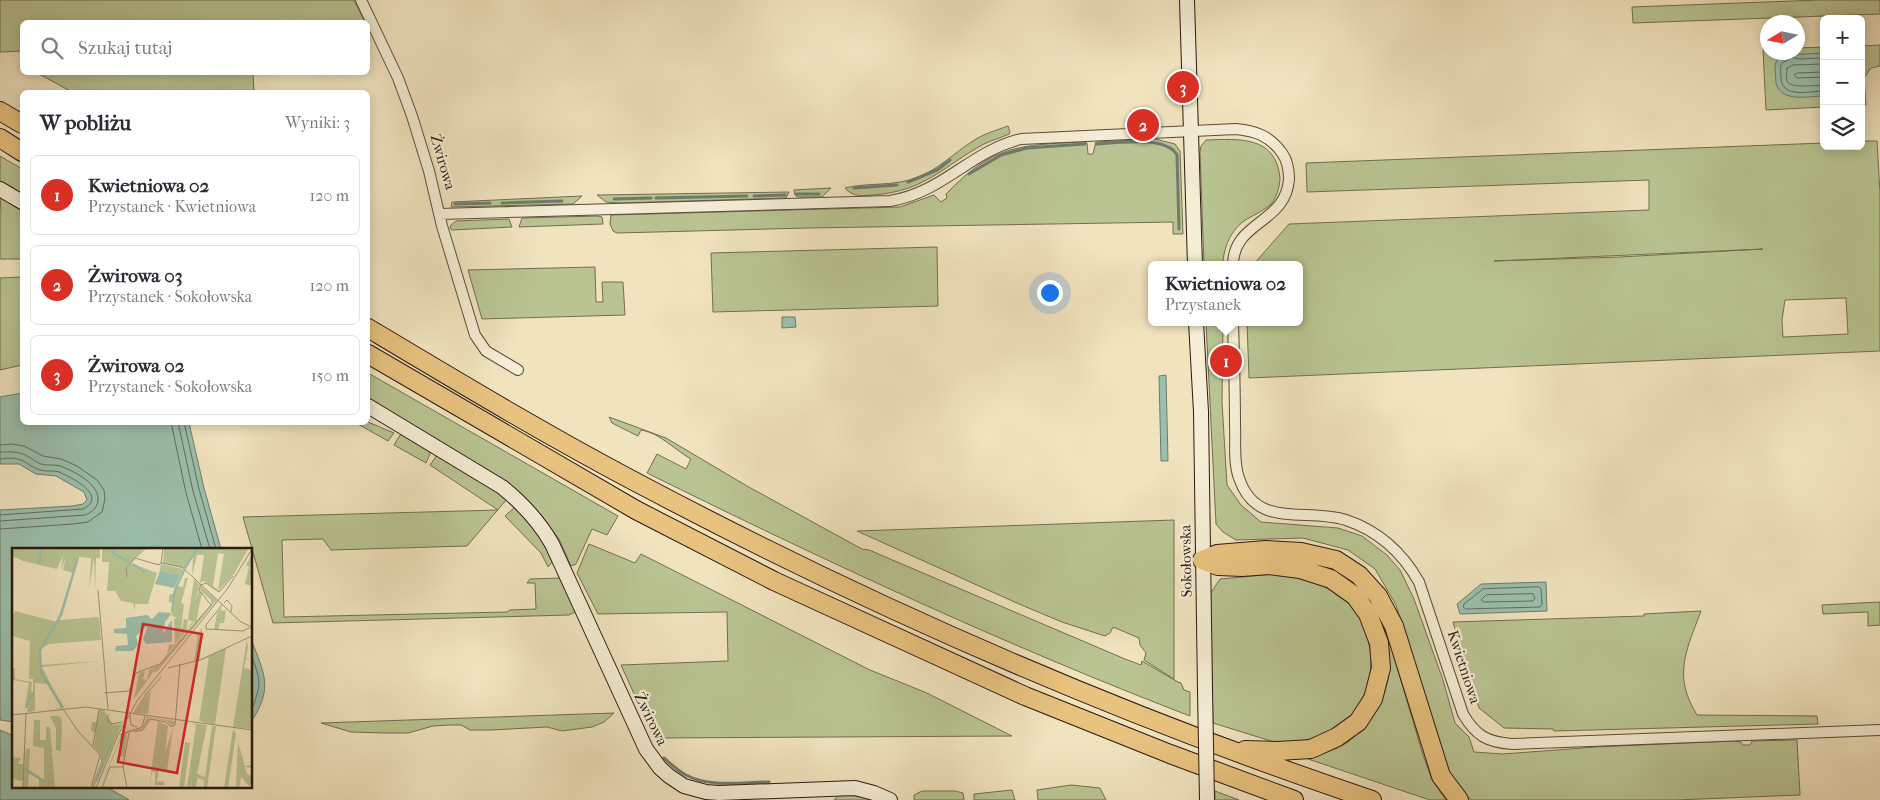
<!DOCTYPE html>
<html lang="pl">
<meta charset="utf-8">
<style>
:root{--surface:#fff;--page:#f7f7f7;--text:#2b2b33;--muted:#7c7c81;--line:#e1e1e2;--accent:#d93025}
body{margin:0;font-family:"IM FELL French Canon",serif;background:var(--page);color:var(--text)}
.controls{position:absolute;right:15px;top:15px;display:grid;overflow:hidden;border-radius:8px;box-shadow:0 2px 12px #0003}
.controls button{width:45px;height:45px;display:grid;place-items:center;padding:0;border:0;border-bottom:1px solid var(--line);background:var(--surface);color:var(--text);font:25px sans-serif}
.compass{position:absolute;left:1760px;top:15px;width:45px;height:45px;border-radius:50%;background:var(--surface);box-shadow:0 2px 12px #0003;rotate:260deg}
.you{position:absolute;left:1049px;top:292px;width:18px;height:18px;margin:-12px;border:4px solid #fff;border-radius:50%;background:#1a73e8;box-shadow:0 0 0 8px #1a73e833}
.badge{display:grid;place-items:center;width:32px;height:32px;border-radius:50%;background:var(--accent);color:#fff;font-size:16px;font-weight:700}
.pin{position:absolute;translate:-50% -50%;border:2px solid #fff;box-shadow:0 1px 5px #0006}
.popup{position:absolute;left:1148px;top:261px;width:155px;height:65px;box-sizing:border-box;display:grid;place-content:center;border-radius:8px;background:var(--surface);filter:drop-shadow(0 1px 4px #0005);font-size:16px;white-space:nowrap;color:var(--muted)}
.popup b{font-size:19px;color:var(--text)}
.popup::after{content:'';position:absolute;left:50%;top:100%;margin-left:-10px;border:10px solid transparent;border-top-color:var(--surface)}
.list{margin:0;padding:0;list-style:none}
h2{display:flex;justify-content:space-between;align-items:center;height:65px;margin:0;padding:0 20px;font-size:21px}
h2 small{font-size:16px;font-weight:400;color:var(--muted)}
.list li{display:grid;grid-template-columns:32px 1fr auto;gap:15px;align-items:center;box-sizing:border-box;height:80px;margin:0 10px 10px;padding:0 10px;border:1px solid var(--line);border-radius:8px}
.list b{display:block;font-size:19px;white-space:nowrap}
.list p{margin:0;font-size:16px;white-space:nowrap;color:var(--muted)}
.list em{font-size:16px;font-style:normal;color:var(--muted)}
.icon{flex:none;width:28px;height:28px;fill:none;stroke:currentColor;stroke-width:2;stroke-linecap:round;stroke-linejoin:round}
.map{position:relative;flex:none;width:1880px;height:800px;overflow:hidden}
.search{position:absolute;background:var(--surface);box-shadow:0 2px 12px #0003;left:20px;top:20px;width:350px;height:55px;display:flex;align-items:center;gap:12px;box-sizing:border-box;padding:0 18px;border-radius:8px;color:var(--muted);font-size:19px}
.panel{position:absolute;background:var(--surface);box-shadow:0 2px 12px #0003;left:20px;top:90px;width:350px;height:335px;border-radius:8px}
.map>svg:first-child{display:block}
</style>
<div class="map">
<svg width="1880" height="800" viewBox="0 0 1880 800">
<rect width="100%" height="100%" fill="#f0e3be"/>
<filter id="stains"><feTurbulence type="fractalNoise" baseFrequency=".004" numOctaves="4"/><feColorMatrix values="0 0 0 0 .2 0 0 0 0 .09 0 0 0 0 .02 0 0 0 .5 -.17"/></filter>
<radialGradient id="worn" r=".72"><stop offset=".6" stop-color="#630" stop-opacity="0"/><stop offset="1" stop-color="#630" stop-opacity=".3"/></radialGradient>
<path fill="#b9c492" stroke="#726e50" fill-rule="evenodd" d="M0 0H354L365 22H22V51L0 52Z
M1820 0H1880V14L1633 23 1632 7Z
M1880 45V66L1871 68 1864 78 1866 105H1861V46Z
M1824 47V107L1766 110 1763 50H1767L1768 52H1798V48Z
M66 72 253 73 254 92H72L39 74Z
M1008 126 1010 132 1009 134C1001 138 992 140 984 144 942 167 926 191 873 195 862 196 853 197 845 188 869 182 894 187 918 177 939 169 954 153 973 141 983 134 997 130 1008 126Z
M1155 139 1175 144 1180 151 1183 234H1173V222L808 228 617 233 613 231 610 224 611 215 900 207 934 195 941 202 947 198 946 194C993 145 1019 145 1083 142L1087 143 1088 154H1093L1096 142Z
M1206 140C1238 139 1276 135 1280 178 1280 186 1276 200 1270 205 1263 211 1254 215 1247 219 1231 229 1223 248 1223 265H1204L1200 152 1201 146Z
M1861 141H1877L1880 193V351L1249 378 1247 322H1300V265H1253L1289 224 1649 210V180L1307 192 1306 163 1824 143V146H1861ZM1763 249 1620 257 1494 261H1495ZM1846 298 1848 334 1783 337 1782 320 1785 300Z
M0 156 22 169V195L0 182Z
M831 188 822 197H797L795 195 794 190Z
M789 192 786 198 619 203 606 202 597 195Z
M0 196 22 209V259H0V213L1 212Z
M582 196 573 204 451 207 452 202Z
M598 216 602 217 603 224 519 227 522 218Z
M509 219 512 227 452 230 450 228 451 225 456 221Z
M937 247 938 306 713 312 711 253Z
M595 267 596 302H603L602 282H623L625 315 482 319 468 270Z
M22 277V365L0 370V278Z
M1206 322H1223L1222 402 1227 485 1241 505 1261 522 1338 528 1362 536 1387 555 1400 570 1414 599 1443 680 1455 723 1469 737 1474 752 1503 754 1596 747 1732 741 1741 742 1743 745H1750L1752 741 1797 740 1800 795 1675 800H1471L1459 790 1445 766 1396 605 1375 569 1348 550 1303 538 1236 540 1223 532 1216 524Z
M368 373 618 516 607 535 592 529 576 564 571 566 559 539 530 502 517 490 493 473 368 400Z
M609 417 666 438 747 486 862 549 869 550 1125 659 1141 665 1142 661 1178 682 1181 683 1184 690 1190 692V716C1005 645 825 561 647 473L657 454 686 469 691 459C675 450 660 433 641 430L638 436 612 423Z
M368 422 394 433 388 441 356 423Z
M400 435H403L430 451V454L426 463 394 445Z
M437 455 493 489 507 499 467 546 331 550 323 539 282 540 284 617 507 612 510 610 536 609 535 583H527L530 579 560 578 564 582 577 611 569 615 273 623 243 517 498 510 430 465Z
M515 507C531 524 543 540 553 561L548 567 541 553 505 516Z
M1174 520V679L1144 660 1146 653 1140 645 1139 638 1113 627 1110 633 1105 636 1062 622 1019 604 857 531Z
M589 544 635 563 641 554 870 670 927 693 1012 736 654 738 621 665 728 661 727 612 598 614 577 573Z
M1275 574 1314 581 1345 598 1365 626 1371 654 1370 682 1357 709 1335 732 1299 742H1274L1213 723 1210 594 1220 579Z
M1880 602V625L1868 626V612L1823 614 1822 605Z
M1701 611C1691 638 1677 666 1687 694 1689 701 1693 708 1697 715L1817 716 1818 724 1554 731 1553 729 1504 728 1479 708 1453 622 1644 616V614Z
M1386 630 1423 755 1432 780 1446 800H1430L1308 759C1320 754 1337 750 1348 742 1369 725 1386 700 1389 673 1391 659 1388 644 1386 630Z
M614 713 604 722 592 727 562 731 547 727 491 730H470L461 725H449L433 726 408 733H384L351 732 321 723Z
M1071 785 1100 788 1106 800H1038L1037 790Z
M1012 790 1015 800H974V794Z
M922 791H955L963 793 964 800H914V795Z
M1215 791 1239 800H1215Z
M839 795 860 796 872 800H834Z"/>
<path fill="#9bbfac" stroke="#6e7c6d" d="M1824 53V96C1810 96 1787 102 1778 88 1775 84 1776 77 1775 72 1775 64 1775 60 1783 55Z
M782 317H795L796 327 782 328Z
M1166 375 1168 461H1161L1159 376Z
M22 393V422L189 423 204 488 221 549H14V722L0 720V510L72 506 83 504 87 500 84 492 56 476 36 474 19 464H0V397Z
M1546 582 1547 611 1460 614 1457 604 1481 584Z
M251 639C264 674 274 687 251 722Z
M0 730 14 736V786H105L129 800H0Z"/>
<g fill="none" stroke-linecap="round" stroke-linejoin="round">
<path stroke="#626c5e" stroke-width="1" d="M1824 58 1799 59 1792 57C1780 66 1780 59 1781 78 1782 99 1809 91 1824 91
M1824 64 1793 65 1787 68C1787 72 1786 78 1787 81 1790 89 1816 85 1824 85
M1824 72 1797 73 1794 75 1797 78 1824 77
M171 422 186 493 202 549
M178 422 193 491 210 549
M184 422 199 489 216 549
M0 445 12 444 24 446 43 456 61 459 77 466 97 480 104 490 105 499 102 512 88 522 73 524 0 529
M0 452C9 452 19 451 27 456 31 458 36 462 41 464 47 466 54 464 60 466 74 471 100 484 98 501 97 508 91 513 85 515L0 521
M0 459C8 458 16 457 23 461 29 464 33 468 40 470 46 472 53 470 59 472 71 477 109 496 83 509L0 515
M1539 587 1541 589 1542 604 1540 607 1466 609 1463 607 1464 604 1483 589Z
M1533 594 1535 598 1533 601 1484 602 1481 600 1486 595Z
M251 654C261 682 262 683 251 711"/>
<path stroke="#6e7c6d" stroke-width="3" d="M1096 144C1116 143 1166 135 1177 155L1179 229
M969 174 1001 155 1027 148 1085 144
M908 182 937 170 950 160
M854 188 897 185
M796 194H819
M754 196 785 195
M656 198 747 196
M614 199 651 198
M502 203 562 201
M455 204 490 203
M664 758C671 764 678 771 686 775 710 788 742 782 769 782"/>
<g stroke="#5c4b3b" stroke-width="12">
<path id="street" d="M361 0 398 78 412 116 429 171 442 226 475 335 486 351 518 370
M439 214 890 201C944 192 969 152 1021 139L1236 129C1256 131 1270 136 1282 153 1287 160 1289 170 1289 179 1286 224 1233 221 1233 265
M1233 322C1234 356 1235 391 1235 425 1236 441 1233 462 1239 478 1256 530 1306 507 1346 520 1379 531 1402 552 1419 582L1463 714C1476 736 1487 742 1512 744L1880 730"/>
</g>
<g stroke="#2a180f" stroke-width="16">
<path id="secondary" d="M1187 0 1195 265
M0 189 22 202
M1196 322 1201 412 1205 690
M368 406 502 487C523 504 539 521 552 544L646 749 660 768 669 776 684 786 706 792 719 793 855 788 874 793 890 800"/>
</g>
<g stroke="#2a180f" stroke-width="20">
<path id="highway" d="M0 111 22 124
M0 138 22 152
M368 328C460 383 553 439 649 489 882 612 1122 716 1372 800
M368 354 636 510 774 581 1025 696 1170 754 1294 800
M1202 560 1218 566 1242 567 1269 565 1300 569 1331 579 1355 596 1368 614 1379 643 1381 668 1373 699 1358 722 1337 737 1311 749 1278 751 1245 750
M1202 560 1217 554 1266 550 1301 552 1336 560 1359 575 1378 596 1394 626 1441 776 1459 800"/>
</g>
<use href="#street" stroke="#f5edd5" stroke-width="10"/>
<use href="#secondary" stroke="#f5edd5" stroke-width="14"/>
<use href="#highway" stroke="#e8c27f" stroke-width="18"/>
<g stroke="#2a180f" stroke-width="16" stroke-linecap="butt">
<path id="secondary-bridge" d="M1205 690 1207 800"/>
</g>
<use href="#secondary-bridge" stroke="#f5edd5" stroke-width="14"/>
</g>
<g text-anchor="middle" stroke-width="4.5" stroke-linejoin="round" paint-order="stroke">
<g font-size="15" fill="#2a180f" stroke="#f5edd5">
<text transform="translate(443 162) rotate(74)" y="5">Żwirowa</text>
<text transform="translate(1186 561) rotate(-91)" y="5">Sokołowska</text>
<text transform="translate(1464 667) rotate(72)" y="5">Kwietniowa</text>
<text transform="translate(651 719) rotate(64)" y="5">Żwirowa</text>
</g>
</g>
<g transform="translate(12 548)">
<rect width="240" height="240" fill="#f0e3be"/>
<path d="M0 0H88V10H84L83 42 82 10 77 42 79 10 67 9 50 66 47 72 87 69 89 92 37 96 28 101 29 117 89 113 30 119 51 160 42 161 50 159 37 136 23 135V163L15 164 21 143V131H17L18 93 0 88V68L3 63 45 74 61 25 51 22 54 9 49 22 51 8 45 21 11 13 0 8ZM90 0H135L113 20 119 15 145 25 136 56H123V62L121 55 109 53 103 43H95L97 14H90ZM152 0H235L236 1 222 26 206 43 192 33 195 18 192 33 188 35 192 7H185L180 28 181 8 173 21 151 15ZM206 5 212 6 206 42 201 38ZM240 7V20L237 19 240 22V38L233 36 237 19 234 17ZM149 16 171 21 168 27 148 23 146 32ZM172 22 165 38 171 39 173 30H176L169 55 172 56 168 90 172 71 176 72 174 83 180 74H182L155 106 157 97 163 96 162 71 165 70 160 68 161 55 157 54V47L162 45 163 40ZM182 31 188 37 183 52 187 43 190 45 184 74 176 72ZM189 38 205 52 144 125 142 123 122 151 127 125 133 123 131 131 135 132 137 122 148 116 199 57V52L188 42ZM209 60 210 63 214 62 212 75H208L206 82H202L205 65ZM190 80 188 112 214 100 203 177 187 173 197 109 184 114 187 112 182 113 186 86ZM235 91 236 100 234 110 240 112 234 111 232 120 240 122V181L221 179ZM0 120H3V131L20 134 19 146 13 159 17 135 2 132 0 141ZM151 126 149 130 138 143 133 151 139 143 136 166 121 165 133 146ZM87 162H92L101 177 110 176 82 240H79L89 214 88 206 82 199 84 184 79 183 80 174H85ZM38 168H47L50 172 49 203 44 202V180ZM135 169 163 173V176L159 178 155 173 138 170 131 181 115 185 112 209 108 208V193L88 240 109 187 114 183 130 180ZM22 172H28V192H34V179H38L43 240H27V228L17 223 16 240H11L14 200 18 201 17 222 32 232V200L21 198ZM146 173 156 178 153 205 161 180 155 223 147 222 145 234 151 233 153 237H143V224H140L137 240ZM180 175 195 177 185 226 193 229 200 178H204L195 240H192V232L185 230 184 240H179L180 232 178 240H175L184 177ZM14 180 11 232 8 233 0 230V209L9 210 6 216H11ZM221 181 224 186 216 240H212ZM173 194 178 195 172 240H167ZM226 194 233 218 240 217V220L233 219 235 226 240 228V234L237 238 229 229 227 240H224Z" fill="#b9c492" fill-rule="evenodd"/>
<path d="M148 23 168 27 162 40 143 36ZM147 64 160 65 153 74 151 85 160 72V94L134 96 131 91 136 77 124 88 126 97 121 103H103L104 98 116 97 115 86 102 85V81L114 80V70L135 67 140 71Z" fill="#9bbfac"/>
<path fill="none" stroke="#9bbfac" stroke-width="2.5" d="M102 0 101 5 117 14M27 15 30 0M120 16 133 24M173 20 185 0M160 64 163 42 172 22M14 160 21 144M51 160 29 124 28 102 49 67 66 9M13 221 33 234M84 233 99 197"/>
<path fill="none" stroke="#a19278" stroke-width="1" d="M151 0 149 15 170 19 229 74 240 79M115 29 114 20 123 10 147 17 149 14M189 37 194 35 207 44 221 28M86 42 96 161M212 55 215 52 220 58 219 64M210 57 194 77V81L231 83 239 79M156 120 188 112 240 88M92 145 117 143 124 125 148 116 199 57 187 42 189 37M51 161 66 183 88 207 79 240M97 166 95 170 99 176 111 174M0 167 74 159 240 182M118 167 119 177 125 179M122 184 131 182 138 171 154 174 159 179 163 177 168 116M108 187 130 179 133 168M81 198 87 161M11 240 14 165M84 240 106 187 125 153 216 40 240 1M90 240 98 219H111M115 240 111 218 117 185"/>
<path fill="#d62828" fill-opacity="0.15" stroke="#d62828" stroke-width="2.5" d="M131 76 190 86 165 225 106 214Z"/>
<rect width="240" height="240" fill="none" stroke="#2a180f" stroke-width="2.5"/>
</g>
<rect width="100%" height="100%" filter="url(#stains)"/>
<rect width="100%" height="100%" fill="url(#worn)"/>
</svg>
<div class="controls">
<button>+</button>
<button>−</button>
<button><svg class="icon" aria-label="layers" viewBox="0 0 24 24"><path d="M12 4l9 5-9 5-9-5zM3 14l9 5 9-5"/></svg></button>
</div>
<svg class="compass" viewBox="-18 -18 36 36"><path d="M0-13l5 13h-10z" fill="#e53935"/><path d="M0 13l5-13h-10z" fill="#7c7c81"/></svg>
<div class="you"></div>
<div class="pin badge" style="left:1226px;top:361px">1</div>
<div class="popup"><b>Kwietniowa 02</b>Przystanek</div>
<div class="pin badge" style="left:1143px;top:125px">2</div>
<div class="pin badge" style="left:1183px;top:87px">3</div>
<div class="search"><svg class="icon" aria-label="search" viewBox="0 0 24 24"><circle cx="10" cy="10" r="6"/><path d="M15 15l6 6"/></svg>Szukaj tutaj</div>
<section class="panel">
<h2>W pobliżu<small>Wyniki: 3</small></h2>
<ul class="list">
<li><span class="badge">1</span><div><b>Kwietniowa 02</b><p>Przystanek · Kwietniowa</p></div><em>120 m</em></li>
<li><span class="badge">2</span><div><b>Żwirowa 03</b><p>Przystanek · Sokołowska</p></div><em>120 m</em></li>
<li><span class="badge">3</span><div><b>Żwirowa 02</b><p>Przystanek · Sokołowska</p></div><em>150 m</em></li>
</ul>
</section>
</div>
